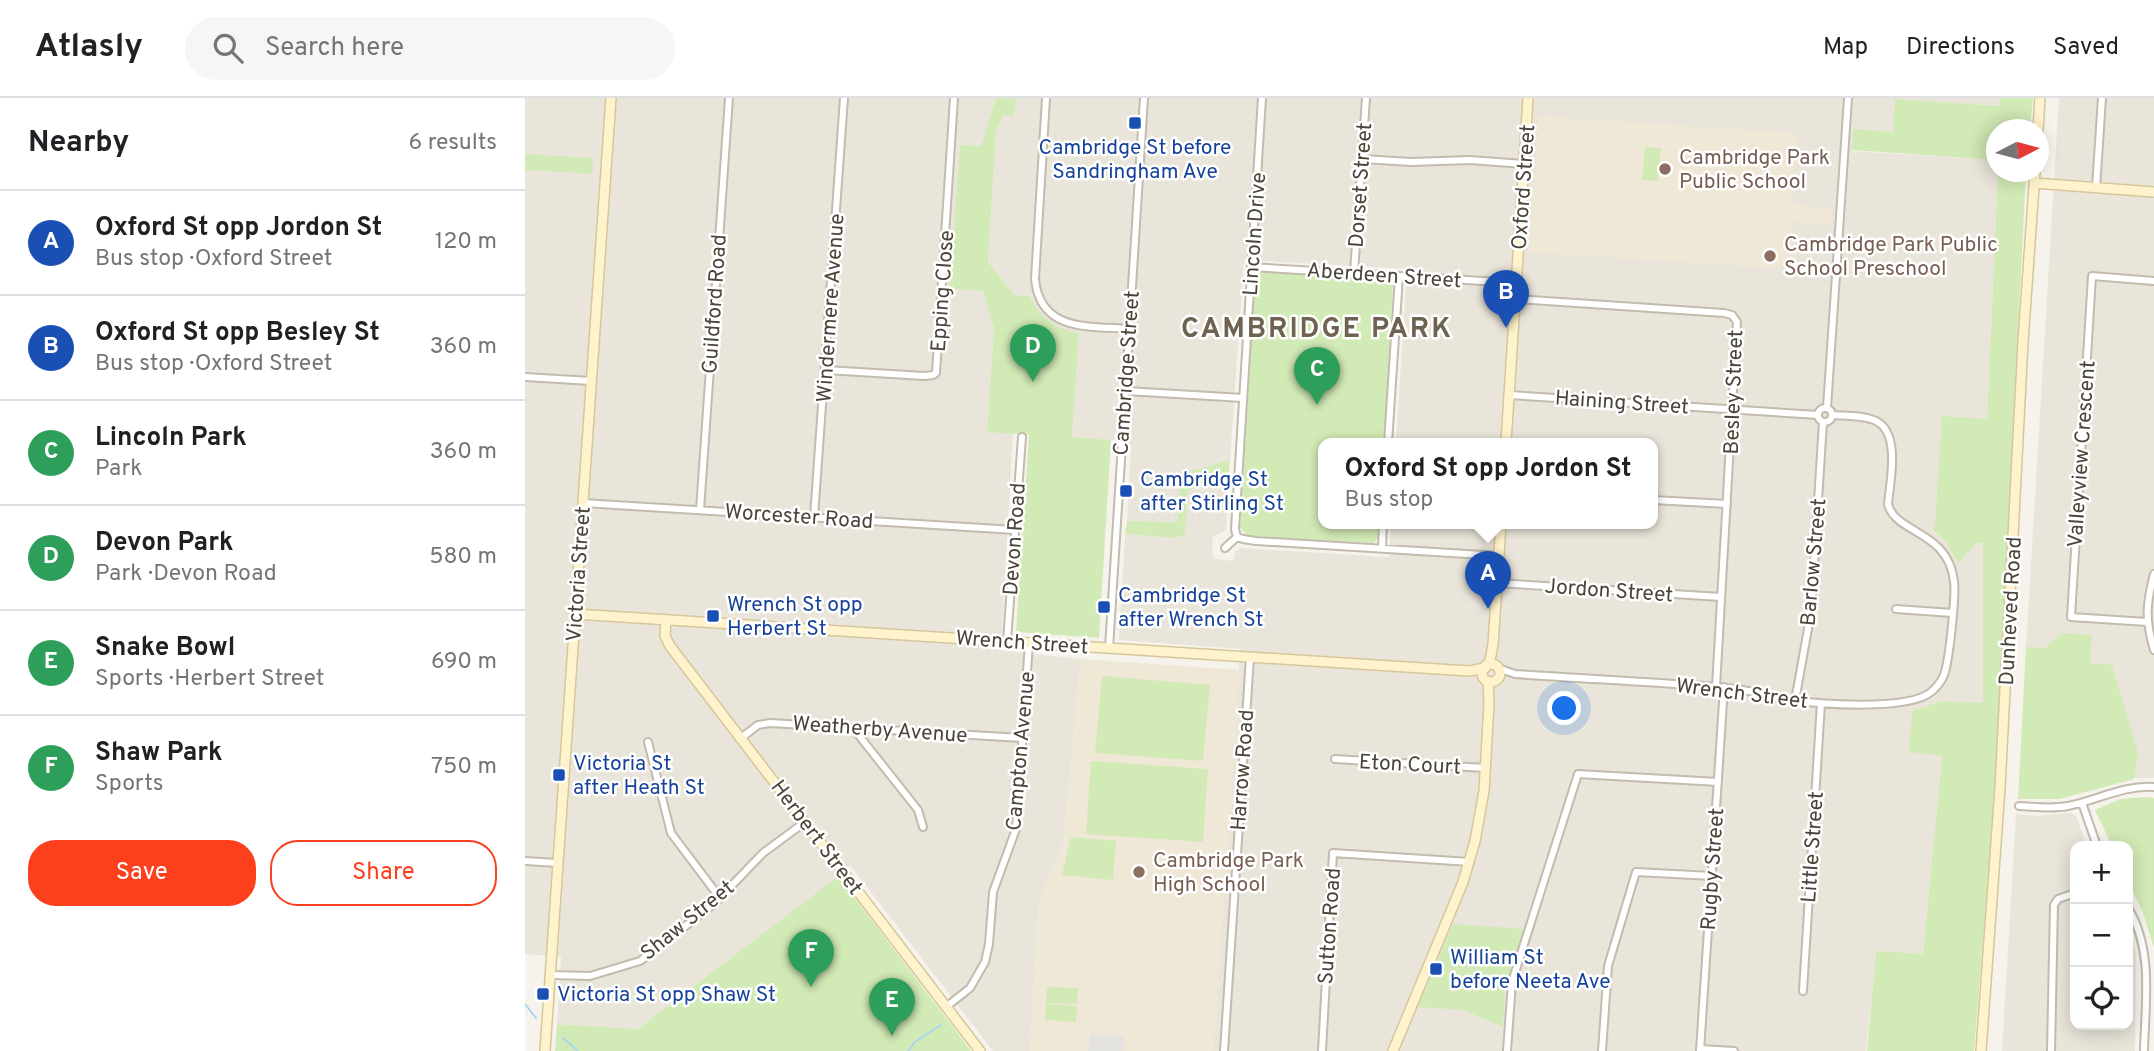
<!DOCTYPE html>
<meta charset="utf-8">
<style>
:root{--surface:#fff;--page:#f6f6f6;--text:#202124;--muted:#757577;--line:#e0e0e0;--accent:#fc3f1d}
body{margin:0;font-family:Overpass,sans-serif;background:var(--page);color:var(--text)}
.controls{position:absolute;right:21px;bottom:21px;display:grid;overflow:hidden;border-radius:14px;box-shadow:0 4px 18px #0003}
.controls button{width:63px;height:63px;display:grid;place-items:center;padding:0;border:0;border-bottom:2px solid var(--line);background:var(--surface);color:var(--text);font:35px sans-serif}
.compass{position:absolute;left:1461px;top:21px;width:63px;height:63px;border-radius:50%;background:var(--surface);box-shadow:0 4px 18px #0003;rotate:84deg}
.you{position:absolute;left:1040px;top:611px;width:24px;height:24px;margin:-18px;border:5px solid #fff;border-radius:50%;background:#1a73e8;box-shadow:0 0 0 10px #1a73e833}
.badge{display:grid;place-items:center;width:46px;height:46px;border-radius:50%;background:var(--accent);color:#fff;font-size:23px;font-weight:700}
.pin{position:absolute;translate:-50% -58px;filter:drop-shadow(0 2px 4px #0008)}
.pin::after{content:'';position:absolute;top:37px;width:24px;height:21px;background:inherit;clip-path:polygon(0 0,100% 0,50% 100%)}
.popup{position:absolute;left:793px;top:340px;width:340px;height:91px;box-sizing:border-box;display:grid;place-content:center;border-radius:14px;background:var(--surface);filter:drop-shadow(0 2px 5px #0005);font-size:23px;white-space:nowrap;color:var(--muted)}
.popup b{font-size:26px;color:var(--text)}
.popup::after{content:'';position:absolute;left:50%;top:100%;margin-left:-14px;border:14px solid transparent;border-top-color:var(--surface)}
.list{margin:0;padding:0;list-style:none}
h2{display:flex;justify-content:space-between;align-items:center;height:91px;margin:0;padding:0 28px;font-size:30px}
h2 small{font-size:23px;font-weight:400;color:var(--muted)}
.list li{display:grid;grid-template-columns:46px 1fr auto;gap:21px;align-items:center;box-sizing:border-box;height:105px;padding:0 28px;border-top:2px solid var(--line)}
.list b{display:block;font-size:26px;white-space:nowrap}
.list p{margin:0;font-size:23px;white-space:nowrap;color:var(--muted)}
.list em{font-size:23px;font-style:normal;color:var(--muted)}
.actions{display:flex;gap:14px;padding:21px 28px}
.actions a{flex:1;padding:16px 0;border:2px solid var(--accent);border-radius:28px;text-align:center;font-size:24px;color:var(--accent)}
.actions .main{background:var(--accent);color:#fff}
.icon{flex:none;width:38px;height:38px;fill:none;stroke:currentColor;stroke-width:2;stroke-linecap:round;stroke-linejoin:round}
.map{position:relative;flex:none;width:1629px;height:953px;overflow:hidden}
header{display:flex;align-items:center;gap:42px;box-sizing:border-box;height:98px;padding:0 35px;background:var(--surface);border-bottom:2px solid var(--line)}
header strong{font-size:33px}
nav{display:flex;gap:38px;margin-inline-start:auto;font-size:24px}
.search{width:490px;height:63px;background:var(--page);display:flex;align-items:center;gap:18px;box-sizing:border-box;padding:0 24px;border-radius:38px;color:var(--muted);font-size:26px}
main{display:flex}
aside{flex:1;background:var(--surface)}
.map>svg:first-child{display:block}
</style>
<header>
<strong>Atlasly</strong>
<div class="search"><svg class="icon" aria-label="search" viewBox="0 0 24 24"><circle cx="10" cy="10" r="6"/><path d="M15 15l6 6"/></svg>Search here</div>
<nav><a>Map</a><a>Directions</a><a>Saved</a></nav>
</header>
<main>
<aside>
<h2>Nearby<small>6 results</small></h2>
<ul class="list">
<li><span class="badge" style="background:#1a4fb4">A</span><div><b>Oxford St opp Jordon St</b><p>Bus stop · Oxford Street</p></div><em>120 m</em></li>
<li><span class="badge" style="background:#1a4fb4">B</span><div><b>Oxford St opp Besley St</b><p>Bus stop · Oxford Street</p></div><em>360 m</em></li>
<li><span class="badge" style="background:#2e9e5b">C</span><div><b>Lincoln Park</b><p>Park</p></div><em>360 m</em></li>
<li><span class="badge" style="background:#2e9e5b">D</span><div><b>Devon Park</b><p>Park · Devon Road</p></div><em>580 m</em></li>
<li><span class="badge" style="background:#2e9e5b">E</span><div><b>Snake Bowl</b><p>Sports · Herbert Street</p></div><em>690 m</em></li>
<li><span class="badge" style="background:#2e9e5b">F</span><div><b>Shaw Park</b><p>Sports</p></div><em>750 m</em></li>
</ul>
<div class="actions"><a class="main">Save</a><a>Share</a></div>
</aside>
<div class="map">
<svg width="1629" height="953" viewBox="0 0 1629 953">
<rect width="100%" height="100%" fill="#f6f3ec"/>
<path fill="#eae5da" d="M0 0H471L456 48 435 47 426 191 458 193 469 230 462 333 488 335 476 552 556 561 539 743 514 805 505 953H468L326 768 113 931 32 926 36 859 0 856Z
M491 0H1475V8L1370 1 1368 34 1328 32 1327 53 1471 62 1472 74H1473L1462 321 1410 428 1406 431 1422 445 1433 466 1451 445H1458V605L1418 603 1417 657 1398 856 1351 854 1341 953H688L715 551 594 542 600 436 650 440 662 393 704 374 701 431 697 435 688 438 687 456 691 461 708 463 710 454 715 450 864 459 866 425H1128V345H871L882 171 719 162 705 362 655 376 652 424 602 423 606 347 586 342 547 339 554 236 539 232 524 224 511 211 505 198 489 197 463 164 471 33 479 17H489Z
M1534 0H1629V680H1609L1613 655 1565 565 1520 551 1501 549Z
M1546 715 1551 718 1562 748H1550V927H1603V828L1611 857 1610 953H1477L1491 716 1512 718Z"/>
<path fill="#efe8d6" d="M1013 18 1272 35 1268 107 1307 110 1306 126 1267 124 1264 171 1004 154Z
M556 561 715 572 688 953H505L514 805 539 743Z"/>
<path fill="#d2eab5" d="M471 0H491L489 17H479L471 33 463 164 489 197 505 198C514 219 531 232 554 235L547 339 586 342 574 540 491 534 504 337 462 334 469 230 458 193 425 191 435 47 456 48Z
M1475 0H1508L1505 31 1472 32 1471 62 1327 52 1328 31 1368 34 1370 1 1475 8Z
M1120 49 1136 50 1133 83 1117 82Z
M0 56 68 60 67 76 5 72 0 75Z
M1473 74H1501L1470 691 1449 953H1342L1351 853 1398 856 1417 658 1384 654 1387 613 1418 603 1458 605V445H1451L1433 466 1422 445 1406 430 1410 428 1417 318 1462 321Z
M734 173 862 181 868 185 859 345H799V425H854L853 440 849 445 723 438 715 430 730 177Z
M705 362 704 374 662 393 660 437 650 440 600 436 602 423 652 424 655 376Z
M1536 535 1567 537 1565 565 1587 567 1613 655 1609 681 1535 701H1493L1501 549 1520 550Z
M577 578 685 587 678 663 570 655Z
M566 663 683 671 678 744 561 736Z
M1620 699 1629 700V850L1618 815 1603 783V748H1587L1570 712 1595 701Z
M546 739 591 743 588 782 537 777Z
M313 778 446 953H30L32 926 113 931Z
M928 826 1000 831 980 893 978 929 939 912 893 909Z
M522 889 553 890 552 906 521 905Z
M521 906 552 908 551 924 520 922Z"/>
<path fill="#e5e3e0" d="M566 936 599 938 598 953H563Z"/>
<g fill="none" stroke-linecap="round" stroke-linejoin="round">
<path stroke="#a9d4f2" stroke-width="2" d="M0 906 11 920
M38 940 53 953
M383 953 390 944 416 927"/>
<g stroke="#c2bbae" stroke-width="10">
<path id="street" d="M521 0 510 181C515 234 564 228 604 231
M837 61 887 64 945 62 999 66
M1571 90 1577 0
M726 169 991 185
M829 175 841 0
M990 201 1199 215 1207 217 1212 224 1191 589
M301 272 399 278 408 277 411 275 429 0
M0 279 66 283
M601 293 718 300
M984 297 1293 317
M1293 317a7 7 0 1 1 14 0a7 7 0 1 1-14 0Z
M1302 310 1323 0
M863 345 874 178
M1128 402 1202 406
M58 405 490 432
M175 412 204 0
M289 419 319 0
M712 439 710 431 737 0
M712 439 718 441 731 443 974 458
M700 450 712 439
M857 450 858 425
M1629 476C1621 506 1620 522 1629 552
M972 485 1196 499
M1371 511 1427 515
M1622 524 1546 519 1567 178 1629 183
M482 543 497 339
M584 550 619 0
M973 570 990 576C1061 581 1132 584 1202 590 1224 591 1244 599 1265 602 1294 606 1383 613 1406 594 1411 590 1416 584 1419 577 1424 564 1431 498 1429 483 1423 432 1370 436 1363 406 1365 384 1376 335 1351 323 1339 317 1321 318 1307 317
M1270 603 1286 514 1298 324
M328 630 393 712 398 729
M216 640 233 627 245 625 498 640
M123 644 146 735 195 800
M810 661 960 670
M1557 705 1572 748
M1494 708C1511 709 1527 711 1543 708 1573 702 1598 687 1629 689
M0 763 33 765
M1603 810C1629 852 1620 906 1619 953
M26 877 65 878 115 863 189 806 238 755 280 724
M1278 893 1296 605
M421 909 445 890 460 864 464 846 468 794 491 731 504 545
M1175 951 1209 953
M699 953 725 559
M797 953 808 755 945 764
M982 953 987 884 1053 676 1193 684
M1077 953 1083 868 1111 774 1187 778
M1175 953 1199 589
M1526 953 1529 807 1533 801 1550 795"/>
</g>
<g stroke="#d6c79b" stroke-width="12">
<path id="secondary" d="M1513 32 1515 0
M1509 85 1629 94
M981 345 1003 0
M50 516 944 573 960 570
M141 522 140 538 145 548 455 953
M957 575a9 9 0 1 1 18 0a9 9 0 1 1-18 0Z
M962 568 965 562 968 547 976 425
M20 953 86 0
M868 953 938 784 950 743 959 693 964 606 963 583
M1456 953 1475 690 1498 244 1510 74"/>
</g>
<use href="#street" stroke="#fff" stroke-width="6"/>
<use href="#secondary" stroke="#fff3cd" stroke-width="9"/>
</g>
<g fill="#1a4fb4" stroke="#fff" stroke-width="2.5">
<rect x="603" y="18" width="14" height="14" rx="3.5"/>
<rect x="594" y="386" width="14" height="14" rx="3.5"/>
<rect x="572" y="502" width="14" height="14" rx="3.5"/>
<rect x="181" y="511" width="14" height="14" rx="3.5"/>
<rect x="27" y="670" width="14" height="14" rx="3.5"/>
<rect x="904" y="864" width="14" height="14" rx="3.5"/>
<rect x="11" y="889" width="14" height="14" rx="3.5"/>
</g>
<g fill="#8d6e63" stroke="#fff" stroke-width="2.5">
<circle cx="1140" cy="71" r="7"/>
<circle cx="1245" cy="158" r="7"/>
<circle cx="614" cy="774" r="7"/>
</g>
<g text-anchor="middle" stroke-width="5" stroke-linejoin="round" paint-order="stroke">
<g font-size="21" fill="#164399" stroke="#fff" text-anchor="start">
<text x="610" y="56" text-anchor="middle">Cambridge St before<tspan x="610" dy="24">Sandringham Ave</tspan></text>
<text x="615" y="388">Cambridge St<tspan x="615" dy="24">after Stirling St</tspan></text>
<text x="593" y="504">Cambridge St<tspan x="593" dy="24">after Wrench St</tspan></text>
<text x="202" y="513">Wrench St opp<tspan x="202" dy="24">Herbert St</tspan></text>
<text x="48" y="672">Victoria St<tspan x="48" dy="24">after Heath St</tspan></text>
<text x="925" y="866">William St<tspan x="925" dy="24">before Neeta Ave</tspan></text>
<text x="32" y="903">Victoria St opp Shaw St</text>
</g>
<g font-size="21" fill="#785e54" stroke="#fff" text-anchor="start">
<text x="1154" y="66">Cambridge Park<tspan x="1154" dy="24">Public School</tspan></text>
<text x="1259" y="153">Cambridge Park Public<tspan x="1259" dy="24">School Preschool</tspan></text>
<text x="628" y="769">Cambridge Park<tspan x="628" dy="24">High School</tspan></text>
</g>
<g font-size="21" fill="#4b4439" stroke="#fff">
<text transform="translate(835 87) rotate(-86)" y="7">Dorset Street</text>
<text transform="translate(998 89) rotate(-86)" y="7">Oxford Street</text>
<text transform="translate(729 136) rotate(-86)" y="7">Lincoln Drive</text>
<text transform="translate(859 177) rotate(4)" y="7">Aberdeen Street</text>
<text transform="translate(417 193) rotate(-86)" y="7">Epping Close</text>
<text transform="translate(189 206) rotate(-86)" y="7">Guildford Road</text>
<text transform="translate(305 210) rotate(-86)" y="7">Windermere Avenue</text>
<text transform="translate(601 275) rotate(-86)" y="7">Cambridge Street</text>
<text transform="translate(1208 294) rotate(-88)" y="7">Besley Street</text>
<text transform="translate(1097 304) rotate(4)" y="7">Haining Street</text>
<text transform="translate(1556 356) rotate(-86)" y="7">Valleyview Crescent</text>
<text transform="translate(274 418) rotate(4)" y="7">Worcester Road</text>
<text transform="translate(489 441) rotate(-86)" y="7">Devon Road</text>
<text transform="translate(1288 464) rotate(-85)" y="7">Barlow Street</text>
<text transform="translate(53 476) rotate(-86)" y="7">Victoria Street</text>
<text transform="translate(1084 492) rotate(4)" y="7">Jordon Street</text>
<text transform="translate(1485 513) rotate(-87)" y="7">Dunheved Road</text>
<text transform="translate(497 544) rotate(4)" y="7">Wrench Street</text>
<text transform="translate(1217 595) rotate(7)" y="7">Wrench Street</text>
<text transform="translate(355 631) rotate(4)" y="7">Weatherby Avenue</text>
<text transform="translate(495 653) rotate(-85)" y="7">Campton Avenue</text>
<text transform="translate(885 666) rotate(3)" y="7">Eton Court</text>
<text transform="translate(717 672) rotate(-86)" y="7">Harrow Road</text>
<text transform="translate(292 739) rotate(53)" y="7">Herbert Street</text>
<text transform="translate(1287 749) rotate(-86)" y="7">Little Street</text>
<text transform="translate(1187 771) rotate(-86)" y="7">Rugby Street</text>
<text transform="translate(162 822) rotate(-39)" y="7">Shaw Street</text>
<text transform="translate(804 828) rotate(-86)" y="7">Sutton Road</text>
</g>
<g font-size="28" font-weight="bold" letter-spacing="2" fill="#6e6250" stroke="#fff">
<text x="792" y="239">CAMBRIDGE PARK</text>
</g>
</g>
</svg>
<div class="controls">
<button>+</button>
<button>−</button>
<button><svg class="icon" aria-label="locate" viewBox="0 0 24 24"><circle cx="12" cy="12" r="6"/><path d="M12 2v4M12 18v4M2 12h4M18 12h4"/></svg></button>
</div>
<svg class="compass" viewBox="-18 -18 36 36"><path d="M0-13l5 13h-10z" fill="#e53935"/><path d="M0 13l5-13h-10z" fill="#757577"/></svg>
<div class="you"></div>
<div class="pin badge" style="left:963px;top:511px;background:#1a4fb4">A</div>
<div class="popup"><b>Oxford St opp Jordon St</b>Bus stop</div>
<div class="pin badge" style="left:981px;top:230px;background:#1a4fb4">B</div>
<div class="pin badge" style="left:792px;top:307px;background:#2e9e5b">C</div>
<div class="pin badge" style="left:508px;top:284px;background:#2e9e5b">D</div>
<div class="pin badge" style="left:367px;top:938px;background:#2e9e5b">E</div>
<div class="pin badge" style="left:286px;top:889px;background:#2e9e5b">F</div>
</div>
</main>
